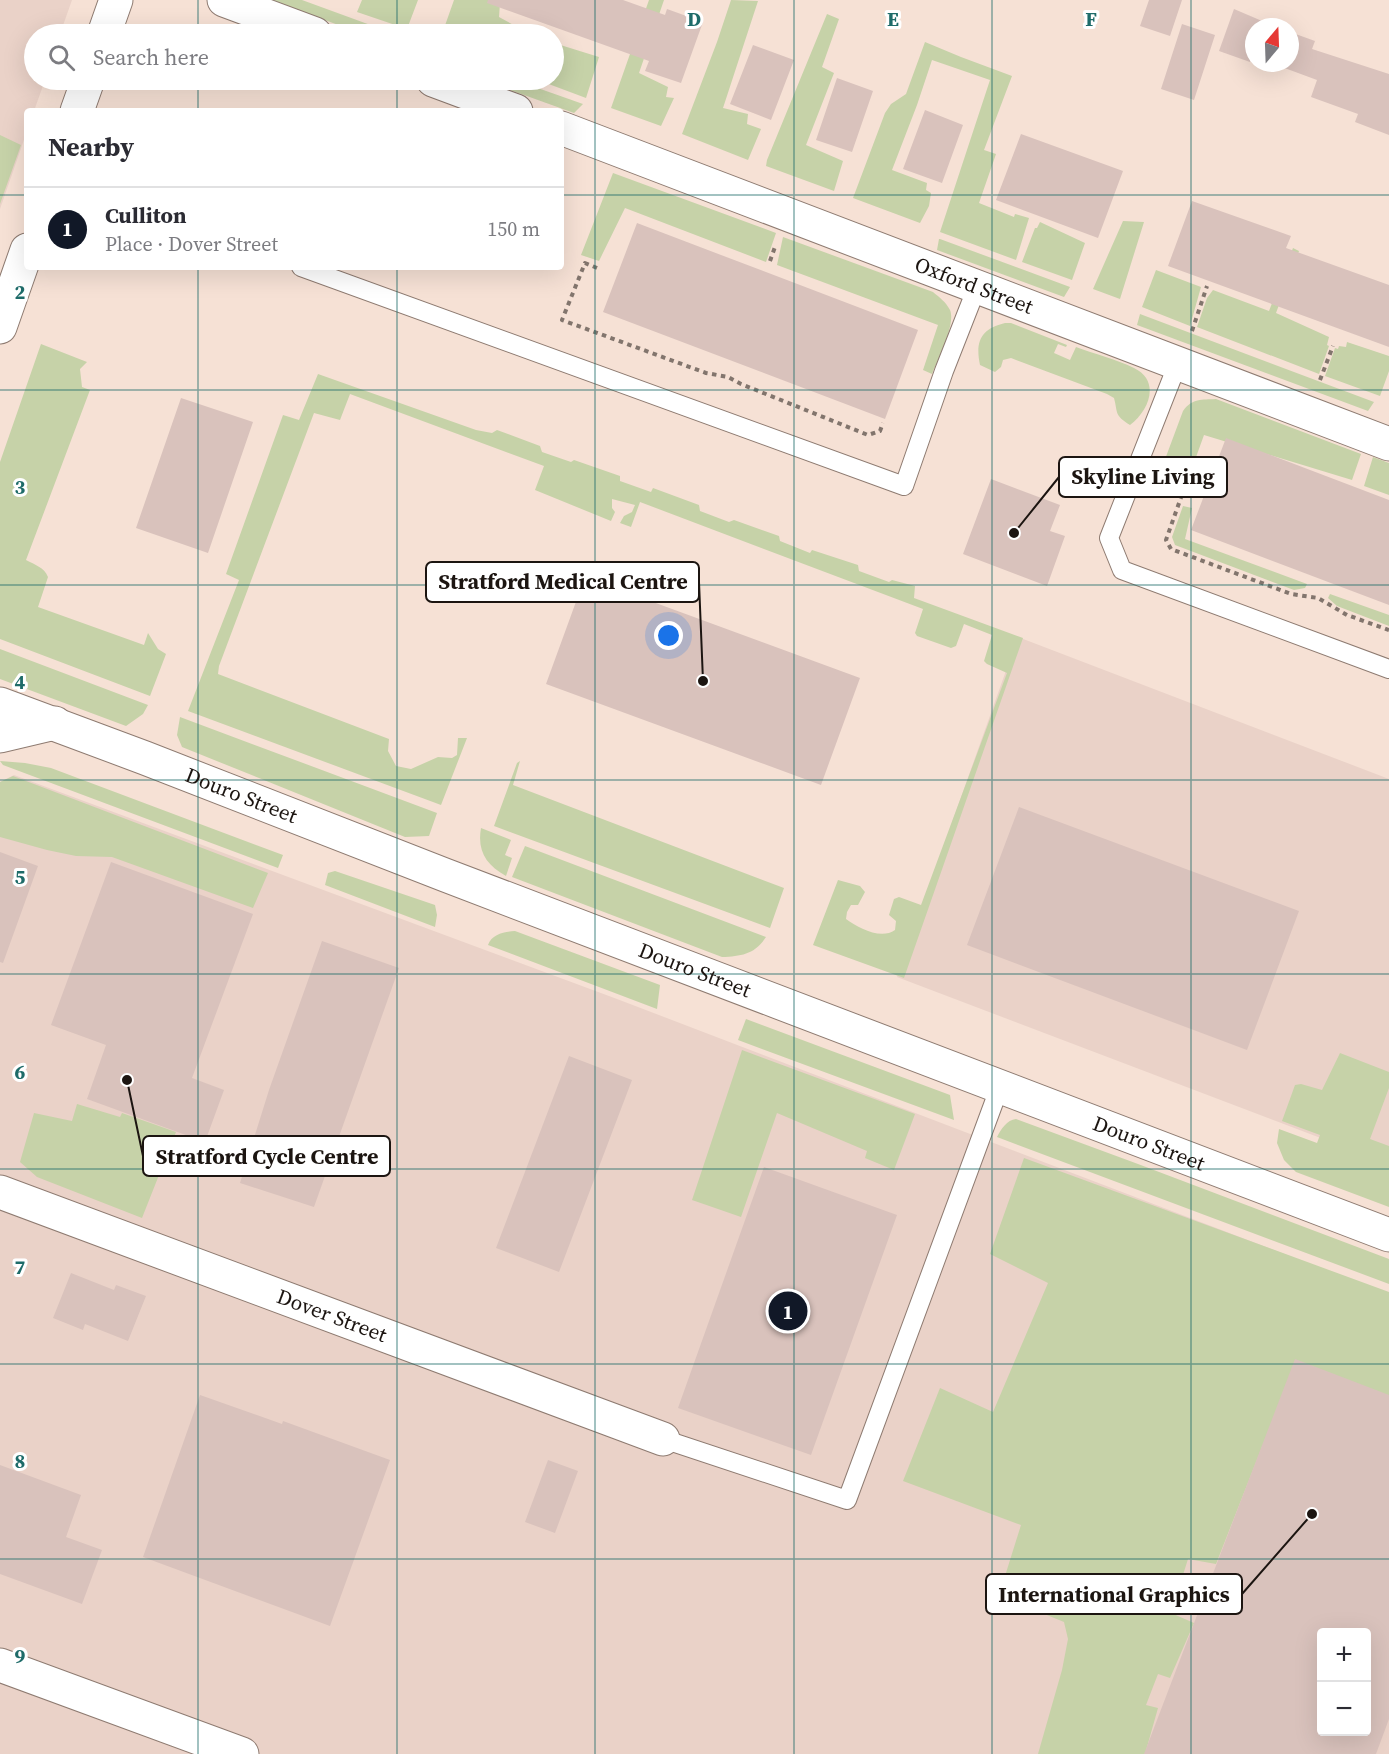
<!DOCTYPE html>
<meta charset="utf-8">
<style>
:root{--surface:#fff;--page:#f2f2f3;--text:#2b2b33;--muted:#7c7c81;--line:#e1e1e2;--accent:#111827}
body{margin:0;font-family:"Source Serif 4",serif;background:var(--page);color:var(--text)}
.controls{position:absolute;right:18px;bottom:18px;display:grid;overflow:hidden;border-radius:6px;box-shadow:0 6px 24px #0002}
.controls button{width:54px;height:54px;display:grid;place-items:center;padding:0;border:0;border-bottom:2px solid var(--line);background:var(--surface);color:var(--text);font:30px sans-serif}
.compass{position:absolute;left:1245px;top:18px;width:54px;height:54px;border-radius:50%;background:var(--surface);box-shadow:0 6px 24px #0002;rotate:19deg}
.you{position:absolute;left:669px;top:636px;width:21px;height:21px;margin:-15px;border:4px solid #fff;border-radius:50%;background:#1a73e8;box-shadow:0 0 0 9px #1a73e833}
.badge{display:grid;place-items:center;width:39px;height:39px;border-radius:50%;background:var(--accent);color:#fff;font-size:20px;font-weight:700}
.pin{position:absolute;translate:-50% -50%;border:3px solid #fff;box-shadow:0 2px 6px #0006}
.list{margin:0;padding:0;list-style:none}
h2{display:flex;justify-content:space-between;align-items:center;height:78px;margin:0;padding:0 24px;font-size:26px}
h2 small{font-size:20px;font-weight:400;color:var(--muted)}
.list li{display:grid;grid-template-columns:39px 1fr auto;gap:18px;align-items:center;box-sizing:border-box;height:84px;padding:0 24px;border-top:2px solid var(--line)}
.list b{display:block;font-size:22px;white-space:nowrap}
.list p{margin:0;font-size:20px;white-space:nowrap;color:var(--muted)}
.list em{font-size:20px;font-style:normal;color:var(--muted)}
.icon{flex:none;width:33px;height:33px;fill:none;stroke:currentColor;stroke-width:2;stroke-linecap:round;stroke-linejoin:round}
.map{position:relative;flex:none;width:1389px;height:1754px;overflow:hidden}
.search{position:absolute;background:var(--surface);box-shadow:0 6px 24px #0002;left:24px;top:24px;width:540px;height:66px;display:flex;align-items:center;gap:15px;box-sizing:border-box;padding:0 21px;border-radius:33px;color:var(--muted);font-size:22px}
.panel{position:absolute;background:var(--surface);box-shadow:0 6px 24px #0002;left:24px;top:108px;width:540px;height:162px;border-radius:6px}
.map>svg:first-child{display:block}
</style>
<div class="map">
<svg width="1389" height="1754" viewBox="0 0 1389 1754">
<rect width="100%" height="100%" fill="#f6e1d5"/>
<path fill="#ead2c8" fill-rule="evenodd" d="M0 0H72L60 34H34V80H45L34 111H27V131L0 209Z
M1018 637 1389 779V1164L897 977Z
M14 775 617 999 1389 1294V1754H0V782ZM1322 1632H1366V1732H1322Z"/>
<path fill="#c6d2a8" d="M270 0H302L395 34H363Z
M362 0H418L407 29 357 12Z
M454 0H497L500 3 499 17 530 34H442Z
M649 0H664L639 73 668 87 666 97 674 98 661 126 611 108Z
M731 0 758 1 723 108 748 114 747 124 761 129 748 160 682 134 717 42Z
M827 14 839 19 822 67 834 73 806 145 843 161 834 191 766 166 767 160Z
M925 42 961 57 1012 76 984 150 996 154 979 203 1014 217 1015 214 1029 218 1016 260 940 232 990 80 932 60 917 105 892 170 927 183 926 190 931 193 929 206 920 223 853 198 885 113 891 104 906 94Z
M554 43 599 57 586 98 538 80H554Z
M482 80H515L583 104 574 113Z
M0 135 21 145 0 204Z
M613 173 776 233 766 262 625 208 599 261 581 255Z
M1123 221 1144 222 1120 299 1093 289Z
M1040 222 1085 243 1072 280 1022 262 1035 228H1037Z
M783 237 933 292C939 297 946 302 950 310 956 324 938 359 932 374L923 370 938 325 777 265Z
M939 239H940L1070 287 1064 297 937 250Z
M1293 248 1299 251 1276 313 1329 337 1327 345 1329 346 1319 374 1197 327 1207 298 1213 290 1269 311Z
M1156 270 1201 287 1190 326 1142 307Z
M1140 314 1374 402 1368 411 1137 325Z
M1005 323H1011L1067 345 1066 347 1058 344 1054 353 1070 360 1076 347C1094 354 1116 359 1134 368 1161 381 1149 411 1130 425 1114 415 1118 413 1114 398L1107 394 1011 358 1003 360 1001 367 995 372 980 365C975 341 981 329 1005 323Z
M1347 342 1389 356V371L1380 396 1325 376 1335 348 1338 349 1339 346 1346 347Z
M41 344 87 362 80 369 82 387 90 390 26 560C35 565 44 567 48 577L38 607 144 645 148 633 158 649 166 654 150 696 0 639V462Z
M318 374 476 430 492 433 497 430 540 446 542 452 571 462 574 460 620 476V481L651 492 653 488 699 505 700 511 729 522 734 520 779 536 780 541 810 553 812 550 858 565 859 571 889 582 892 580 915 586 914 598 1023 638 904 978 813 945 838 880 860 886 865 892 858 905H851L847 912 846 919C858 928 881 940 895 930L896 921 889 915 894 899 899 897 921 905 1007 673 987 664 984 661 992 635 964 624 956 646 951 648 917 636 915 633 923 609 640 502 631 527 620 523 624 516 632 512 635 505 612 499V508L615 512 611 521 535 490 544 466 350 394 340 420 314 413 219 666 218 674 389 739 388 751 396 766 411 769 438 757 452 758 457 755 458 738H467L441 805 188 711 239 580 226 574 283 415 299 420Z
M1216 399 1361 454 1352 480 1204 435 1187 482 1184 481 1187 470 1164 462 1183 411C1192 398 1202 400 1216 399Z
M1373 457 1389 463V495L1364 486Z
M1183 506 1192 508 1185 539 1307 584 1305 588 1294 590 1175 545 1172 537Z
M1330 594 1389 615V626L1337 606 1328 598Z
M0 649 148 705 143 714 126 726 0 679Z
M180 717 437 813 429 836 405 837 182 747 177 735Z
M0 761 25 763 51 768 283 855 278 868 3 765Z
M520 761 513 785 784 888 770 928 494 826 517 763Z
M13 776 268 873 253 908 112 857 76 856 47 850 0 837V782Z
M481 828 511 840 505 855 512 858 506 876C486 865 477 851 481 828Z
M525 846 766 937C755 954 742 956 722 957L512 877Z
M335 871 435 905 437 915 435 927 325 885 328 873Z
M515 931 660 985 657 1009 488 945C492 934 504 932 515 931Z
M746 1019 950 1095 954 1120 738 1040Z
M742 1050 915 1114 894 1170 865 1158 867 1151 777 1113 741 1217 692 1200Z
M1340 1053 1389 1072V1088L1370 1139 1389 1146V1207L1296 1172 1284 1160 1277 1143 1279 1129 1317 1143 1320 1135 1282 1121 1295 1085 1301 1084 1322 1090Z
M77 1104 120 1117 122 1113 176 1132 142 1218 37 1177 20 1162 34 1113 72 1121Z
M1016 1119 1138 1164 1389 1259V1284L997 1137C1001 1129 1007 1120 1016 1119Z
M1024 1158 1389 1292V1399L1295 1363 1216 1564 1188 1559 1171 1613 1194 1623 1170 1678 1158 1674 1146 1705 1158 1708 1145 1754H1038L1062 1670 1068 1639 1064 1622 1037 1611 995 1608 1021 1525 903 1481 940 1388 993 1412 1048 1283 990 1254Z"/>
<path fill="#d9c2bc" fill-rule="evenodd" d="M488 0H623L665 15 667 9 703 22 681 83 645 71 649 61 487 3Z
M1149 0H1182L1170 36 1140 26Z
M1234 9 1276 27H1254V57L1252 56 1250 62 1219 51Z
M1182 24 1215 35 1194 100 1161 89Z
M1290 32 1315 41 1312 49 1389 74V135L1355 122 1358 114 1311 97 1317 80 1271 63H1290Z
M753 45 794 60 771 120 730 104Z
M837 78 873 91 852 152 816 140Z
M925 110 963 125 942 183 903 169Z
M1021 134 1123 171 1098 238 996 200Z
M1192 201 1291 236 1286 248 1389 285V347L1168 266Z
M637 223 918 330 885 419 603 312Z
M181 398 253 422 208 553 136 528Z
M1226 438 1389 500V605L1191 530Z
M991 479 1060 505 1050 531 1065 536 1047 586 963 554Z
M585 577 860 678 821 785 546 684Z
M1019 807 1299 911 1247 1050 967 945Z
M0 852 38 866 3 963 0 962Z
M111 862 253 914 192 1078 224 1090 205 1142 87 1099 106 1045 51 1025Z
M322 941 399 968 314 1207 240 1183 269 1090Z
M569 1056 632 1080 559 1272 496 1248Z
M764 1167 897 1215 811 1455 678 1408Z
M71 1273 114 1290 116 1285 146 1296 128 1341 85 1324 83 1330 53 1318Z
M1295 1359 1389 1395V1719L1376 1754H1144ZM1322 1632H1366V1731H1322Z
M200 1395 282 1424 283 1421 390 1460 330 1626 143 1557Z
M548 1460 578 1471 555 1533 525 1522Z
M0 1465 81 1495 66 1537 102 1550 82 1604 0 1574Z"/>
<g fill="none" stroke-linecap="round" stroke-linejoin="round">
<g stroke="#8e7b71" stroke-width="20">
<path id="service" d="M301 267 904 486 944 371 977 287
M1178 363 1109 538 1122 570 1389 669
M663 1439 847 1500 1000 1086"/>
</g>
<g stroke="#8e7b71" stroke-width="35">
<g id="minor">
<path d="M224 0 315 34"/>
<path d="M433 80 516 111"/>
<path id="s1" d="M561 128 1389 444"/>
<path id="s2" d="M0 1192 663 1439"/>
<path d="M0 1665 242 1754"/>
</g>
</g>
<g stroke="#8e7b71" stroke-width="35">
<g id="tertiary">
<path id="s3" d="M0 704 145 758 445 875 1389 1235"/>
</g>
</g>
<g stroke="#8e7b71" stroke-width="35">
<path id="secondary" d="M104 34 116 0
M77 111 88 80
M0 327 27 250
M0 736 55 723"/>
</g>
<path stroke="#82756d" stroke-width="4" stroke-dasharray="4.5 4.5" stroke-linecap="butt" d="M770 261 776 244
M597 268 585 263 562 320 706 373 728 377 741 384 868 435 880 431 883 423
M1192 331 1207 286
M1320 380 1333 346
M1185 486 1166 540 1171 549 1291 594 1318 598 1347 615 1389 630"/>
<use href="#service" stroke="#fff" stroke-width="18"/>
<use href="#minor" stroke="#fff" stroke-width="33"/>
<use href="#tertiary" stroke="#fff" stroke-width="33"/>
<use href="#secondary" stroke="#fff" stroke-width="33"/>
</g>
<path fill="none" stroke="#1e6b69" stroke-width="1.5" stroke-opacity="0.55" d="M198 0V34M397 0V34M595 0V1754M794 0V1754M992 0V1754M1191 0V1754M198 80V111M397 80V111M0 195H27M561 195H1389M198 267V1754M397 267V1754M0 390H1389M0 585H1389M0 780H1389M0 974H1389M0 1169H1389M0 1364H1389M0 1559H1389"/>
<g text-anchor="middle" stroke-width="6" stroke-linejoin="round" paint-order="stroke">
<g font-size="21" fill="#1c1511" stroke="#fff">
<text dy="7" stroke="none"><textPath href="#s1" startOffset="442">Oxford Street</textPath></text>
<text dy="7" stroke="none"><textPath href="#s3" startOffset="258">Douro Street</textPath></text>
<text dy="7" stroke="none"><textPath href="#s3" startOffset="744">Douro Street</textPath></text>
<text dy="7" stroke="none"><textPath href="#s3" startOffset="1230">Douro Street</textPath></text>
<text dy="7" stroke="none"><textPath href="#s2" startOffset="354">Dover Street</textPath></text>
</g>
</g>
<g font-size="20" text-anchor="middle" font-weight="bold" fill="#1e6b69" stroke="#fff" stroke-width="6" stroke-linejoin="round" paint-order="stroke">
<text x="694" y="26">D</text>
<text x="893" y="26">E</text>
<text x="1091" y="26">F</text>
<text x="20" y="299">2</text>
<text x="20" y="494">3</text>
<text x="20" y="689">4</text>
<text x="20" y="884">5</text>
<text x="20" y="1079">6</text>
<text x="20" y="1274">7</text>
<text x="20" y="1468">8</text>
<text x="20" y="1663">9</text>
</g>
<path fill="none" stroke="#1c1511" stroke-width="2" d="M1014 533L1059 477M703 681L699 582M127 1080L143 1156M1312 1514L1242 1594"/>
<g fill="#1c1511" stroke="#fff" stroke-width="2">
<circle cx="1014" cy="533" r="6"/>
<circle cx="703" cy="681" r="6"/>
<circle cx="127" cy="1080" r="6"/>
<circle cx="1312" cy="1514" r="6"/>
</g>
<g fill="#fff" stroke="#1c1511" stroke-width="2">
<rect x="1059" y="457" width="168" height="40" rx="6"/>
<rect x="426" y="562" width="273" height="40" rx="6"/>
<rect x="143" y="1136" width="247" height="40" rx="6"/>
<rect x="986" y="1574" width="256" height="40" rx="6"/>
</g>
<g font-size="22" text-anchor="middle" font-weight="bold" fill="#1c1511">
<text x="1143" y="484">Skyline Living</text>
<text x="563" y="589">Stratford Medical Centre</text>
<text x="267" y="1164">Stratford Cycle Centre</text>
<text x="1114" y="1602">International Graphics</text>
</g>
</svg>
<div class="controls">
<button>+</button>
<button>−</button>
</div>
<svg class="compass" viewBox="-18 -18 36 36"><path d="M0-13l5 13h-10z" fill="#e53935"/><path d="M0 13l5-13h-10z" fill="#7c7c81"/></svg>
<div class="you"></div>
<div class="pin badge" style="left:788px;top:1311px">1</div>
<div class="search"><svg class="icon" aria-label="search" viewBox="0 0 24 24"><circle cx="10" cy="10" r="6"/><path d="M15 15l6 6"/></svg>Search here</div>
<section class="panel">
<h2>Nearby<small></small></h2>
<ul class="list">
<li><span class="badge">1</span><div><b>Culliton</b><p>Place · Dover Street</p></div><em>150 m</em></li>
</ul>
</section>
</div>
